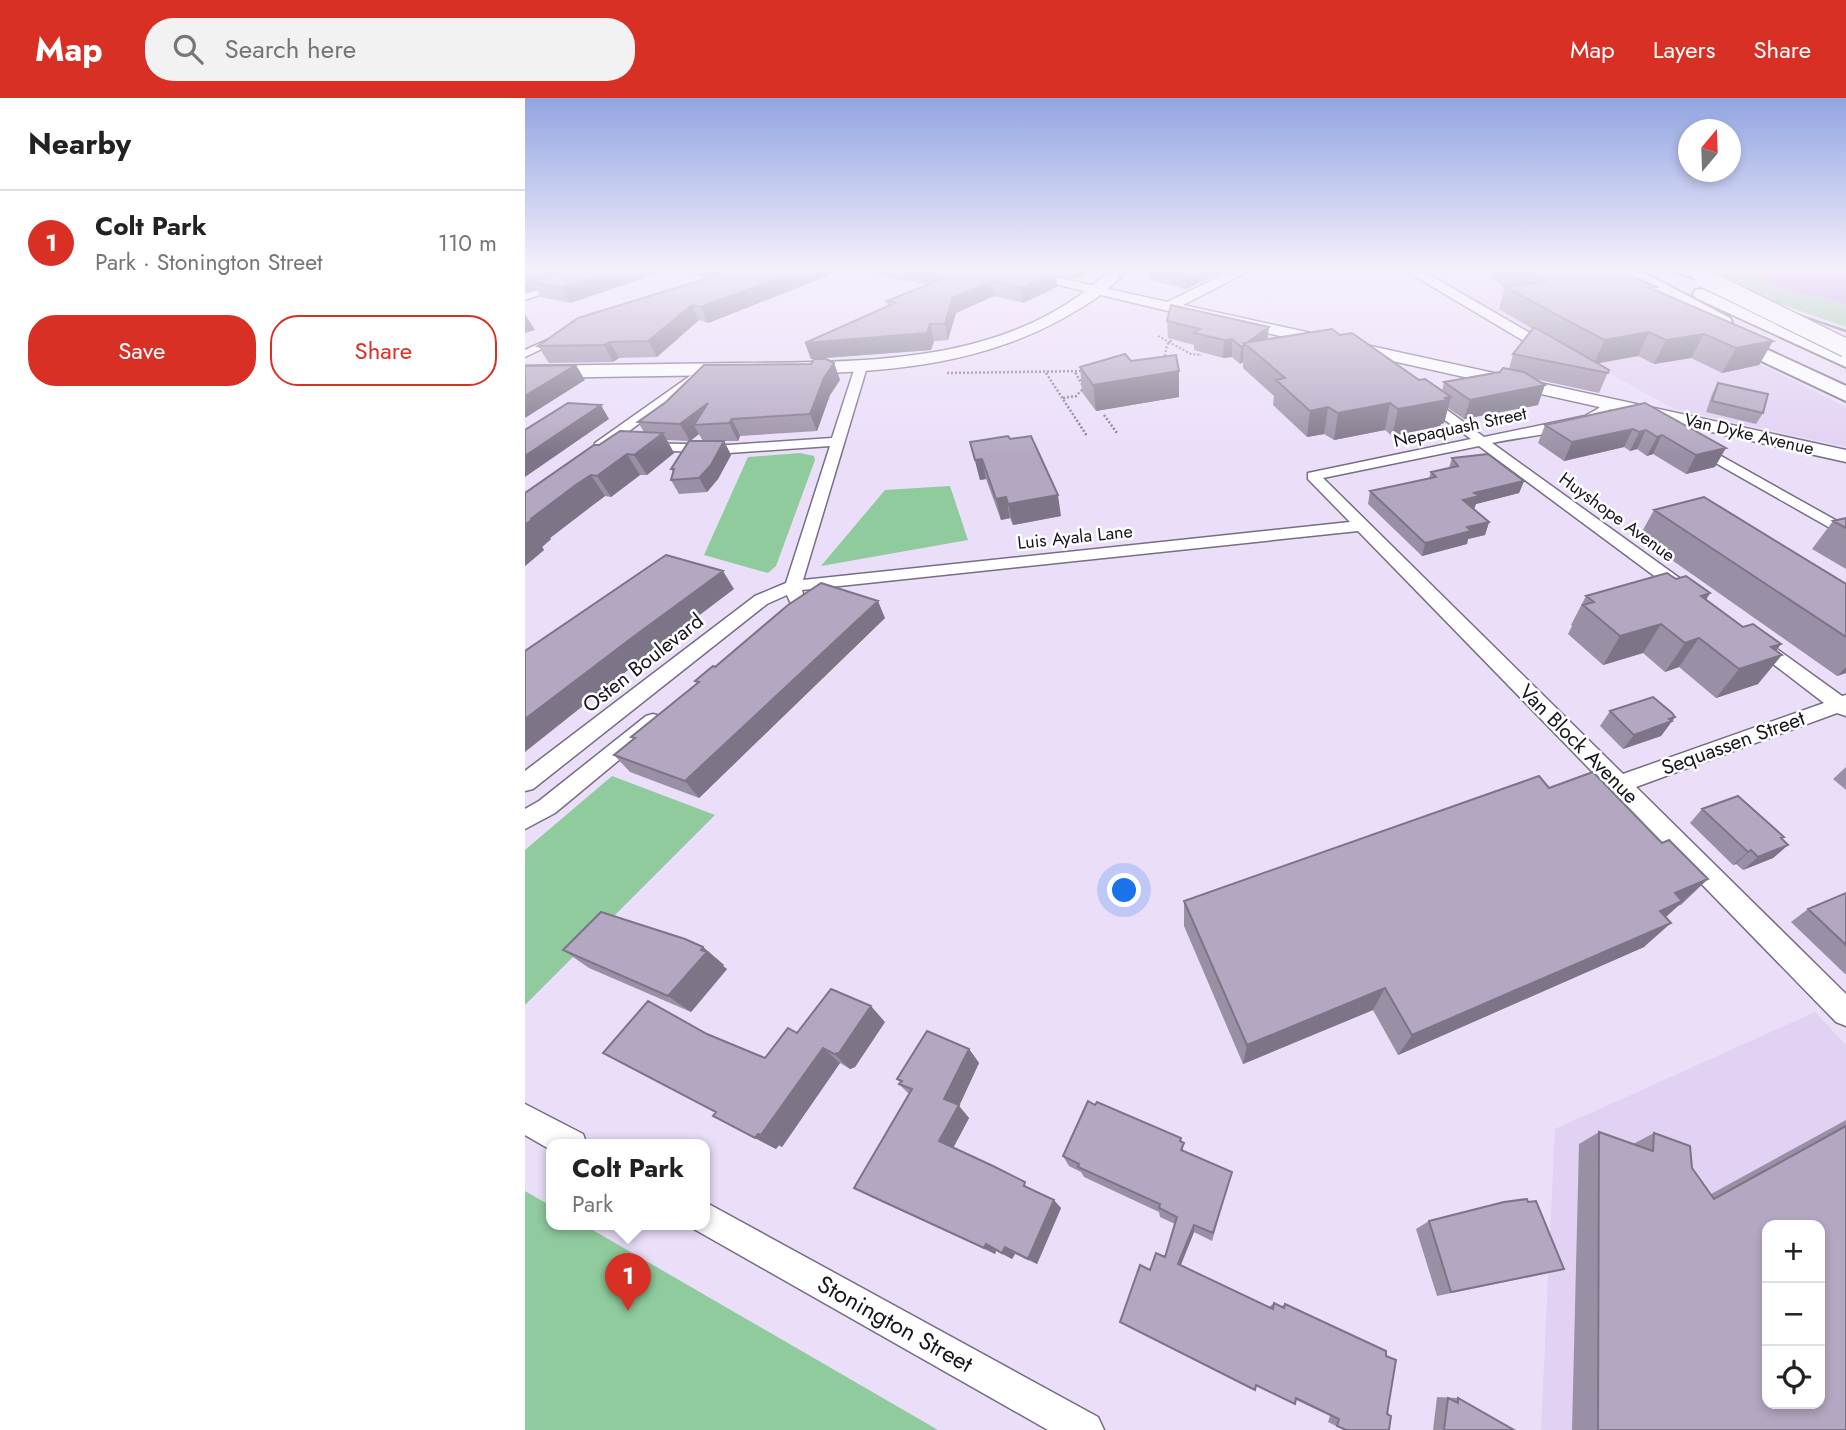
<!DOCTYPE html>
<meta charset="utf-8">
<style>
:root{--surface:#fff;--page:#f2f2f2;--text:#222;--muted:#767676;--line:#e0e0e0;--accent:#d93025}
body{margin:0;font-family:Jost,sans-serif;background:var(--page);color:var(--text)}
.controls{position:absolute;right:21px;bottom:21px;display:grid;overflow:hidden;border-radius:14px;box-shadow:0 4px 10px #0003}
.controls button{width:63px;height:63px;display:grid;place-items:center;padding:0;border:0;border-bottom:2px solid var(--line);background:var(--surface);color:var(--text);font:35px sans-serif}
.compass{position:absolute;left:1153px;top:21px;width:63px;height:63px;border-radius:50%;background:var(--surface);box-shadow:0 4px 10px #0003;rotate:19deg}
.you{position:absolute;left:600px;top:793px;width:24px;height:24px;margin:-18px;border:5px solid #fff;border-radius:50%;background:#1a73e8;box-shadow:0 0 0 10px #1a73e833}
.badge{display:grid;place-items:center;width:46px;height:46px;border-radius:50%;background:var(--accent);color:#fff;font-size:23px;font-weight:700}
.pin{position:absolute;translate:-50% -58px;filter:drop-shadow(0 2px 4px #0008)}
.pin::after{content:'';position:absolute;top:37px;width:24px;height:21px;background:inherit;clip-path:polygon(0 0,100% 0,50% 100%)}
.popup{position:absolute;left:21px;top:1041px;width:164px;height:91px;box-sizing:border-box;display:grid;place-content:center;border-radius:14px;background:var(--surface);filter:drop-shadow(0 2px 5px #0005);font-size:23px;white-space:nowrap;color:var(--muted)}
.popup b{font-size:26px;color:var(--text)}
.popup::after{content:'';position:absolute;left:50%;top:100%;margin-left:-14px;border:14px solid transparent;border-top-color:var(--surface)}
.list{margin:0;padding:0;list-style:none}
h2{display:flex;justify-content:space-between;align-items:center;height:91px;margin:0;padding:0 28px;font-size:30px}
h2 small{font-size:23px;font-weight:400;color:var(--muted)}
.list li{display:grid;grid-template-columns:46px 1fr auto;gap:21px;align-items:center;box-sizing:border-box;height:105px;padding:0 28px;border-top:2px solid var(--line)}
.list b{display:block;font-size:26px;white-space:nowrap}
.list p{margin:0;font-size:23px;white-space:nowrap;color:var(--muted)}
.list em{font-size:23px;font-style:normal;color:var(--muted)}
.actions{display:flex;gap:14px;padding:21px 28px}
.actions a{flex:1;padding:16px 0;border:2px solid var(--accent);border-radius:28px;text-align:center;font-size:24px;color:var(--accent)}
.actions .main{background:var(--accent);color:#fff}
.icon{flex:none;width:38px;height:38px;fill:none;stroke:currentColor;stroke-width:2;stroke-linecap:round;stroke-linejoin:round}
.map{position:relative;flex:none;width:1321px;height:1332px;overflow:hidden}
header{display:flex;align-items:center;gap:42px;box-sizing:border-box;height:98px;padding:0 35px;background:var(--accent);color:#fff}
header strong{font-size:33px}
nav{display:flex;gap:38px;margin-inline-start:auto;font-size:24px}
.search{width:490px;height:63px;background:var(--page);display:flex;align-items:center;gap:18px;box-sizing:border-box;padding:0 24px;border-radius:28px;color:var(--muted);font-size:26px}
main{display:flex}
aside{flex:1;background:var(--surface)}
.map>svg:first-child{display:block}
</style>
<header>
<strong>Map</strong>
<div class="search"><svg class="icon" aria-label="search" viewBox="0 0 24 24"><circle cx="10" cy="10" r="6"/><path d="M15 15l6 6"/></svg>Search here</div>
<nav><a>Map</a><a>Layers</a><a>Share</a></nav>
</header>
<main>
<aside>
<h2>Nearby<small></small></h2>
<ul class="list">
<li><span class="badge">1</span><div><b>Colt Park</b><p>Park · Stonington Street</p></div><em>110 m</em></li>
</ul>
<div class="actions"><a class="main">Save</a><a>Share</a></div>
</aside>
<div class="map">
<svg width="1321" height="1332" viewBox="0 0 1321 1332">
<rect width="100%" height="100%" fill="#eadef9"/>
<path fill="#e1d1f3" fill-rule="evenodd" d="M1012 170 1229 263 1321 309V349L1149 311 893 171Z
M1290 914 1321 947V1332H1016L1030 1031ZM1242 1127H1295V1306H1242Z"/>
<path fill="#8fcb9c" d="M1172 171H1229L1243 177 1241 184 1272 196 1303 200 1321 207V229L1206 189Z
M275 355 289 358 290 362 251 468 243 475 179 457 223 359Z
M425 388 443 442 296 468 360 392Z
M87 678 190 717 0 907V752Z
M0 1093 26 1108V1127H59L413 1332H0Z"/>
<path fill="#b08ed6" d="M1321 170V207L1303 200 1272 196 1241 184 1242 177 1229 170Z"/>
<g fill="none" stroke-linecap="round" stroke-linejoin="round">
<g stroke="#786d85" stroke-width="3">
<path id="street" d="M77 170H91L0 202V196Z
M35 236 44 238 0 259V252Z
M336 266 342 269 278 482 825 424 783 381V375L946 341 895 304V298H903L959 339 1060 318 1074 310 1079 302H1087L1089 305C1074 333 998 338 967 345L1167 489 1169 493 1167 497H1155L954 348 798 380 1098 676 1299 605 1226 549 1223 545 1226 541H1238L1317 598 1321 597V618L1312 615 1111 689 1321 896V928L1311 924 833 433 277 492 279 500 277 504H265L262 497 242 506 8 691 0 693V673L230 498 261 485 305 348 204 355 119 352 114 351V345L204 347 307 340 330 269Z
M172 273 182 275 80 351H70V345Z
M1171 344 1321 428V439L1166 351V345Z
M128 616 135 618 138 623 135 628 30 715 0 731V711L14 703 121 618Z
M0 1006 58 1036 62 1047H26V1052L0 1037Z
M180 1104 573 1319 579 1332H523L169 1131 167 1127H180Z"/>
</g>
<g stroke="#786d85" stroke-width="3">
<path id="secondary" d="M463 170H490L642 204 712 170H730L658 207 1321 352V364L643 213Z
M876 170H893L1048 260 1040 265 1034 264Z"/>
</g>
<g stroke="#786d85" stroke-width="3">
<path id="primary" d="M587 170H603C586 193 560 208 535 222 432 278 317 275 203 277 135 278 68 279 0 280V268C71 267 141 266 212 265 340 264 488 268 587 170Z"/>
</g>
<g stroke="#786d85" stroke-width="4">
<path id="highway" d="M1041 170H1065L1114 190 1117 194 1114 198H1102Z
M1090 170H1110L1205 220 1207 224 1205 228C1186 233 1104 185 1090 170Z
M1144 170H1169L1187 180 1179 185Z
M1177 191 1321 255V269L1171 200 1168 196 1171 192Z
M1191 228 1321 288V303L1184 238 1181 234 1184 230Z"/>
</g>
<path stroke="#7f7789" stroke-width="2" stroke-dasharray="2 2" stroke-linecap="butt" d="M633 238 666 256 677 257
M639 262 642 247 649 239"/>
<path stroke="#7f7789" stroke-width="2.5" stroke-dasharray="2 2" stroke-linecap="butt" d="M422 275 560 273
M521 275 562 338
M538 300 551 298 559 290 550 274
M579 317 592 335"/>
<use href="#street" fill="#fff" fill-rule="evenodd"/>
<use href="#secondary" fill="#fff" fill-rule="evenodd"/>
<use href="#primary" fill="#fff" fill-rule="evenodd"/>
<use href="#highway" fill="#fff" fill-rule="evenodd"/>
<path stroke="#736b7c" stroke-width="2.5" d="M1137 170 1321 233"/>
<g stroke="#786d85" stroke-width="20" stroke-linecap="butt">
<path id="highway-bridge" d="M1179 180 1321 250"/>
</g>
<use href="#highway-bridge" stroke="#fff" stroke-width="18"/>
</g>
<path fill="#9a90a6" fill-rule="evenodd" d="M0 171H320L183 225 174 222 132 259 94 260 88 264 24 265 13 248 185 180 146 171 45 205 16 199 11 191 0 194Z
M328 171H563V175L550 181 531 176 532 189 498 205 469 198 431 215 423 242 409 243 406 252 286 261 280 245 363 208 362 203 402 187Z
M626 171H704L661 191 626 182Z
M969 171H1039L1049 175 1131 193 1248 243 1234 267 1197 275 1166 260 1129 266 1113 258 1072 265 1084 272 1074 295 1010 281 1013 307 939 321 923 310 919 325 916 326 915 328 867 338 860 332 809 342 799 336 782 339 748 307 749 298 718 270V264L715 266 707 259 698 260 669 252V247L643 240 642 223 743 241 815 237 894 282 917 293 919 284 975 274 984 271 988 256 1008 231 974 211 980 189 966 181Z
M606 263 654 299 571 313 557 294 555 269Z
M309 265 315 282 305 297 292 333 215 338 213 343H199L206 357 193 381 182 394 154 396 146 382 148 374 146 371 164 343 142 342 149 355 122 377H115L86 399 80 398 66 408 25 440 26 441 17 449 19 452 0 468V395L74 347 119 334 113 324ZM174 336 178 343H165Z
M1193 285 1238 315 1231 326 1181 314 1187 296Z
M1120 305 1190 369 1161 376 1128 356 1122 358 1112 351 1105 353 1099 349 1039 363 1013 345 1020 327Z
M485 341 536 418 488 427 485 420 476 422 461 381 455 382 445 344Z
M927 360 999 383 994 395 951 406 949 411 964 424 960 437 943 441 942 446 897 458 843 406 845 393 904 380 906 374 924 370Z
M1129 412 1321 486V575L1312 578 1114 439Z
M1321 420V471L1287 451 1308 423Z
M1151 481 1185 495 1181 502 1218 529 1256 546 1251 553 1233 586 1191 600 1154 569 1140 574 1118 555 1078 567 1043 536 1047 528 1046 527 1061 498Z
M360 520 174 700 105 674 89 657 108 641 106 639 172 586 170 583 190 569Z
M1085 613 1150 619 1136 638 1098 651 1075 628Z
M1321 669V692L1308 681Z
M1024 690 1137 745 1183 781 1156 807 1151 808 1140 819 1119 849 873 957 848 912 718 966 659 828V803Z
M1177 711 1259 739 1257 741 1263 747 1248 760 1218 772 1211 766 1208 767 1165 725Z
M1321 795V876H1320L1266 824 1283 811Z
M178 849 199 867 198 868 202 871 166 914 64 870 38 852Z
M360 924 330 969 325 971 315 965 257 1049 254 1047 251 1051 188 1018 240 960 272 935Z
M444 951 454 965 434 1008 444 1020 428 1050 506 1091 536 1110 512 1166 490 1156 487 1161 471 1153 470 1156 346 1099 329 1090 384 996 374 986 375 984 372 981Z
M1321 1022V1332H1047L1054 1046 1074 1034 1108 1046 1129 1035 1167 1070 1186 1096Z
M656 1044 659 1054 707 1074 687 1143 669 1134 656 1167 744 1209 749 1205 756 1209 760 1206 861 1258 864 1332H819L803 1324 805 1318 771 1302 770 1306 731 1288 730 1292 726 1291 595 1224 625 1172 640 1159 650 1126 635 1119 634 1114 559 1079 556 1074 544 1068 538 1058Z
M904 1123 1039 1171 1018 1176 912 1198 891 1131Z
M912 1299 933 1300 989 1332H908Z"/>
<path fill="#7d7587" d="M17 171H68L7 184 11 191 0 194V176Z
M95 171H145L45 205 36 190Z
M185 171H225L210 172 204 171 206 176 190 181Z
M278 171H320L183 225 176 209Z
M549 171H563V175L550 181Z
M661 171H704L661 191Z
M530 174 532 189 498 205 496 190Z
M467 183 469 198 431 215 423 242 420 226 427 200Z
M167 207 174 222 132 259 123 243Z
M0 216 10 232 0 235Z
M405 226 409 243 406 252 286 261 280 245Z
M744 229 742 246 720 245Z
M1124 234 1113 258 1069 266 1079 242Z
M1179 236 1166 260 1129 266 1141 242Z
M707 241V259L698 260 699 242Z
M1248 243 1234 267 1197 275 1211 250Z
M85 244 94 260 88 264 79 247Z
M719 246 718 264 715 266 716 249Z
M309 265 315 282 305 297 292 333 285 316 299 280Z
M51 267 60 282 0 320V298Z
M654 273V299L571 313 568 287Z
M1020 287 1013 307 939 321 945 302Z
M926 299 919 325 916 326 915 328 867 338 873 311Z
M183 305 169 327 174 336 165 343 155 326Z
M865 305 860 332 809 342 813 315Z
M76 307 84 321 0 379V358Z
M803 309 799 336 782 339 785 313Z
M207 321 215 338 213 343 204 325Z
M1108 331 1099 349 1039 363 1047 344Z
M1121 332 1112 351 1105 353 1114 334Z
M138 335 149 355 122 377 109 357Z
M1137 337 1128 356 1122 358 1132 339Z
M199 343 206 357 193 381 182 394 174 380Z
M1201 350 1190 369 1161 376 1171 357Z
M102 356 115 377 86 399 72 378Z
M457 361 461 381 455 382 450 362Z
M66 377 80 398 25 440 26 441 17 449 19 452 0 468V427L7 420Z
M999 383 994 395 951 406 949 411 938 402 949 395Z
M533 397 536 418 488 427 483 406Z
M481 399 485 420 476 422 471 401Z
M964 424 960 437 943 441 942 446 897 458 900 445 942 429Z
M198 473 209 491 122 557 0 654V621L108 539Z
M1185 495 1166 524 1176 498Z
M353 503 360 520 174 700 160 683Z
M1136 526 1118 555 1078 567 1095 538Z
M1174 540 1154 569 1140 574 1160 545Z
M1256 546 1244 561 1257 557 1233 586 1191 600 1214 571 1246 549Z
M1321 569V575L1312 578Z
M1150 619 1136 638 1098 651 1109 637Z
M1263 747 1248 760 1218 772 1233 759Z
M1226 752 1211 766 1208 767 1223 754Z
M1183 781 1131 828 1109 837 1150 795Z
M1146 825 1119 849 873 957 887 937Z
M178 849 199 867 198 868 202 871 166 914 143 898Z
M860 890 848 912 718 966 722 947Z
M346 908 360 924 330 969 325 971 309 956Z
M298 950 315 965 257 1049 236 1037Z
M444 951 454 965 434 1008 444 1020 426 1054 414 1043 419 1001Z
M233 1036 254 1047 251 1051 230 1040Z
M529 1102 536 1110 512 1166 503 1161Z
M669 1127V1134L654 1171 653 1166Z
M461 1146 471 1153 470 1156 459 1150Z
M480 1149 490 1156 487 1161 477 1155Z"/>
<path fill="#b3a7c1" stroke="#7d7587" stroke-width="2" fill-rule="evenodd" d="M0 171H17L0 176Z
M47 171H95L36 190 7 184Z
M204 171H278L176 209 167 207 123 243 85 244 79 247 13 248 53 220 210 172Z
M390 171H514L530 174 496 190 467 183 427 200 420 226H405L402 235 280 245 370 205 362 203 424 178Z
M994 171H1039L1049 175 1081 171H1090L1132 189 1125 190 1248 243 1211 250 1179 236 1141 242 1124 234 1079 242 980 189 1020 183Z
M646 207 744 229 716 249 707 241 699 242 669 235 675 231 642 223Z
M1009 229 1084 272 1083 275 988 256Z
M807 231 815 237 827 235 894 282 900 281 926 299 920 300 922 302 873 311 865 305 813 315 803 309 785 313 751 282 760 280 719 245Z
M600 256 606 263 651 257 654 273 568 287 555 269Z
M289 261H301L309 265 299 280 285 316 207 321 204 325 169 327 183 305 155 326 113 324 141 304 179 267 286 266Z
M51 267 0 298V268Z
M978 270 999 274 1020 287 945 302 919 284 975 274Z
M1193 285 1243 296 1238 315 1187 303Z
M43 305 76 307 0 358V332Z
M1120 305 1201 350 1171 357 1137 337 1132 339 1121 332 1114 334 1108 331 1047 344 1020 327Z
M95 333 138 335 109 357 102 356 72 378 66 377 52 386 7 420H9L0 427V395L69 347H74Z
M483 338 485 341 506 338 533 397 483 406 481 399 471 401 457 361 450 362 445 344Z
M164 343H199L186 367 174 380 146 382 149 371H146Z
M963 356 999 383 949 395 954 398 938 402 964 424 942 429 946 433 900 445 845 393 911 379 906 374 933 368 927 360Z
M1179 399 1321 486V539L1129 412Z
M1321 420V430L1308 423Z
M141 457 198 473 108 539 0 621V553Z
M1142 475 1151 481 1161 478 1185 495 1176 498 1218 529 1228 526 1256 546 1246 549 1257 557 1214 571 1174 540 1160 545 1136 526 1095 538 1058 507 1069 504 1061 498Z
M296 485 353 503 160 683 89 657 110 640 106 639 174 584 170 583 188 568 190 569 263 507Z
M1128 599 1147 615 1150 619 1144 621 1147 623 1109 637 1085 613Z
M1068 674 1137 745 1144 742 1183 781 1150 795 1157 803 1135 813 1146 825 887 937 860 890 722 947 659 803 1014 678 1024 690Z
M1213 698 1259 739 1256 740 1263 747 1233 759 1226 752 1223 754 1177 711Z
M1321 795V847L1283 811Z
M76 814 160 841 178 849 176 852 182 854 143 898 38 852Z
M306 891 346 908 314 955 309 956 298 950 236 1037 233 1036 230 1040 188 1018 191 1014 78 955 123 903 182 936 240 960 263 930 272 935Z
M402 933 444 951 419 1001 434 1007 414 1043 468 1068 500 1084 499 1088 529 1102 503 1161 480 1149 477 1155 461 1146 459 1150 329 1090 387 991 374 986 377 983 372 981Z
M563 1003 570 1007 572 1004 656 1040 655 1043 659 1045 656 1052 707 1074 688 1135 669 1127 653 1166 748 1211 749 1205 759 1210 760 1206 861 1253V1258L871 1262 862 1316 866 1318 864 1332H821L812 1328 814 1321 771 1300 770 1306 731 1287 730 1292 595 1224 615 1167 625 1172 631 1155 640 1159 652 1119 634 1110 635 1106 553 1069 554 1066 538 1058Z
M1321 1028V1332H1073L1074 1034 1128 1053 1129 1035 1165 1048 1167 1070 1189 1101ZM1242 1127H1295V1306H1242Z
M1002 1101 1003 1104 1011 1103 1039 1171 926 1194 904 1123 979 1104Z
M923 1300 933 1305V1300L989 1332H919Z"/>
<linearGradient id="sky" x2="0" y2="1"><stop stop-color="#91a5e1"/><stop offset="0.48" stop-color="#f6f0fc"/><stop offset="1" stop-color="#f6f0fc" stop-opacity="0"/></linearGradient>
<rect width="1321" height="357" fill="url(#sky)"/>
<g text-anchor="middle" stroke-width="5" stroke-linejoin="round" paint-order="stroke">
<g font-size="18" fill="#19151e" stroke="#fff">
<text transform="translate(935 329) rotate(-12)" y="6">Nepaquash Street</text>
<text transform="translate(1224 336) rotate(13)" y="6">Van Dyke Avenue</text>
<text transform="translate(1092 419) rotate(36)" y="6">Huyshope Avenue</text>
<text transform="translate(550 439) rotate(-6)" y="6">Luis Ayala Lane</text>
</g>
<g font-size="21" fill="#19151e" stroke="#fff">
<text transform="translate(118 565) rotate(-38)" y="7">Osten Boulevard</text>
<text transform="translate(1208 645) rotate(-20)" y="7">Sequassen Street</text>
<text transform="translate(1054 646) rotate(45)" y="7">Van Block Avenue</text>
</g>
<g font-size="24" fill="#19151e" stroke="#fff">
<text transform="translate(370 1226) rotate(29)" y="8">Stonington Street</text>
</g>
</g>
</svg>
<div class="controls">
<button>+</button>
<button>−</button>
<button><svg class="icon" aria-label="locate" viewBox="0 0 24 24"><circle cx="12" cy="12" r="6"/><path d="M12 2v4M12 18v4M2 12h4M18 12h4"/></svg></button>
</div>
<svg class="compass" viewBox="-18 -18 36 36"><path d="M0-13l5 13h-10z" fill="#e53935"/><path d="M0 13l5-13h-10z" fill="#767676"/></svg>
<div class="you"></div>
<div class="pin badge" style="left:103px;top:1213px">1</div>
<div class="popup"><b>Colt Park</b>Park</div>
</div>
</main>
